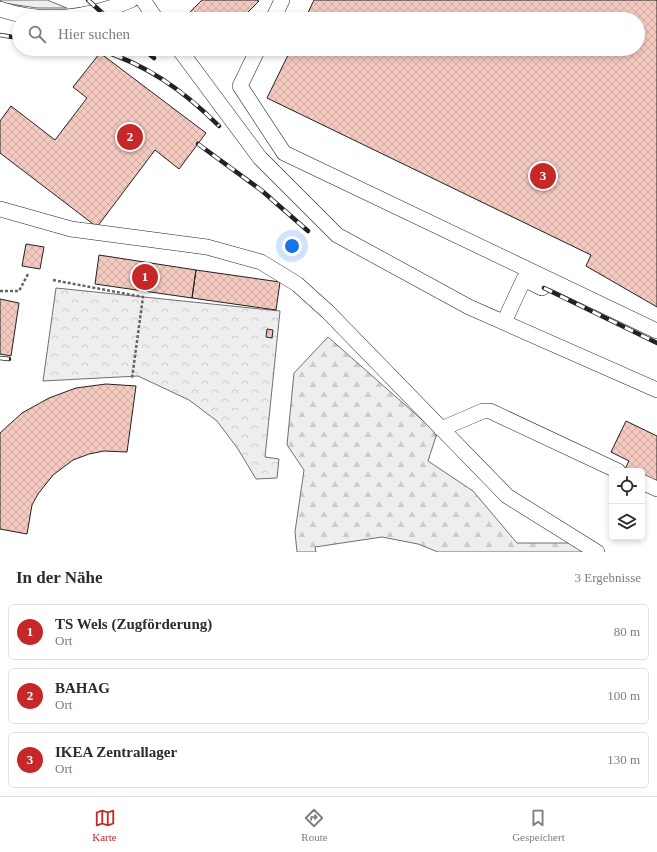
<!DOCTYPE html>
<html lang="de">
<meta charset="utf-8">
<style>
:root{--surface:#fff;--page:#f2f2f3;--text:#2b2b33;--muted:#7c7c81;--line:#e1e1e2;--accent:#c62828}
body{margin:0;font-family:Georgia,serif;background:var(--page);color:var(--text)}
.controls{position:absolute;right:12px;bottom:12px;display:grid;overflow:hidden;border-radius:6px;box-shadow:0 2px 6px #0003}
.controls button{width:36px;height:36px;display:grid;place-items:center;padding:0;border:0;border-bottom:1px solid var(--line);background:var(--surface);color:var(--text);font:20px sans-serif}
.you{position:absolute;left:292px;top:246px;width:14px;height:14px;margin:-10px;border:3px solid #fff;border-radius:50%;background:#1a73e8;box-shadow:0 0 0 6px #1a73e833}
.badge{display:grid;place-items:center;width:26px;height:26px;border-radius:50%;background:var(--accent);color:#fff;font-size:13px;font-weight:700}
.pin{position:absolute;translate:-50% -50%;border:2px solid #fff;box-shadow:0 1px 4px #0006}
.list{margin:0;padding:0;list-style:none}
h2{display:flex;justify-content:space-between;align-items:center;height:52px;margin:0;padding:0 16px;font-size:17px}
h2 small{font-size:13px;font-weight:400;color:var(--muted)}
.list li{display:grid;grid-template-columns:26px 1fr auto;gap:12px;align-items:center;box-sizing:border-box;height:56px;margin:0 8px 8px;padding:0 8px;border:1px solid var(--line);border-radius:6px}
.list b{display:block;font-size:15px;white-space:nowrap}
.list p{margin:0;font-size:13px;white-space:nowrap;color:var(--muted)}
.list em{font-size:13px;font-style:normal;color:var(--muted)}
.icon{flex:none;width:22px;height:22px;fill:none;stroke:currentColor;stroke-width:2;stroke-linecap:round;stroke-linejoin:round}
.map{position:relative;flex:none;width:657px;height:552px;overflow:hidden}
.search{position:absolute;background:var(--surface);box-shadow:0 2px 6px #0003;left:12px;right:12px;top:12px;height:44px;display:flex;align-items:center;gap:10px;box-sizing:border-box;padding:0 14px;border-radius:22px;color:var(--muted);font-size:15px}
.sheet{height:244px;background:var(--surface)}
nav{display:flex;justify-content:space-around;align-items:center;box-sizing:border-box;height:56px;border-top:1px solid var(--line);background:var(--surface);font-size:11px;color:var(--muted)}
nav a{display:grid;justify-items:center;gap:2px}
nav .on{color:var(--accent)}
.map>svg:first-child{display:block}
</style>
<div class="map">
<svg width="657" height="552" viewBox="0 0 657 552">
<defs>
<pattern id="forest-firs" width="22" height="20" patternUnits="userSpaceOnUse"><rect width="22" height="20" fill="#eee"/><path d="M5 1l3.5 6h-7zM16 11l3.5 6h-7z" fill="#ccc"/></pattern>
<pattern id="park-crowns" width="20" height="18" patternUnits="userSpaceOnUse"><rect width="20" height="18" fill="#eee"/><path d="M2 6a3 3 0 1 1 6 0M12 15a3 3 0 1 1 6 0" fill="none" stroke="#ccc"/></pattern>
<pattern id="building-cross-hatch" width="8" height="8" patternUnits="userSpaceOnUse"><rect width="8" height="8" fill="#f3c9c0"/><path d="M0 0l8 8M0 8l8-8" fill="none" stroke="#d0aca5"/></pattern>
</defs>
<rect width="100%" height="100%" fill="#fff"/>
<path fill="#eee" stroke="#6f6f6f" d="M0 0H47L67 8H37L3 3Z"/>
<path fill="url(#forest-firs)" stroke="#6f6f6f" d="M328 337 437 433 428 461 473 491 517 543H577L590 552H438L418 544 382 537 315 547 316 552H297L295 532 304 470 287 445 294 373Z"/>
<path fill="url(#park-crowns)" stroke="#6f6f6f" d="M56 288 280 311 265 457 279 459 277 478 256 479 238 449 217 421 189 400 138 376 43 381Z"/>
<path fill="url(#building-cross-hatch)" stroke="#222" d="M202 0H257L259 1 241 19H191L187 15Z
M314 0H657V307L586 266 591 255 267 98 291 49H638V19H305Z
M100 53 206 133 179 169 155 150 97 227 0 153V121L11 106 55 140 87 98 73 87Z
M26 244 44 247 40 269 22 266Z
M99 255 196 270 192 298 95 284Z
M196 270 280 282 276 310 192 298Z
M0 299 19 303 11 356 0 354Z
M267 329 273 330 272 338 266 337Z
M106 384 136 386 127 452 104 451 89 454 73 460 53 475 38 494 32 505 27 534 0 529V433L22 413 49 398 76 388Z
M626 421 657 436V485L642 477V471L625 469 629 461 611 452Z"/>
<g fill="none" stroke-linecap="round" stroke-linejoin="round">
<g stroke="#222" stroke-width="16">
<path id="minor" d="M143 0 156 19
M0 9C44 24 89 18 131 0
M273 19 282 0
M179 49 260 158 337 235 469 307 657 390
M258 49 240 86 284 153 657 331
M0 209 71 229 207 247 261 262 297 284 328 312 507 496 597 552
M504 322 524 279 542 288
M441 429 483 411H490L618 471
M642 482 657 489"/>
</g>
<path stroke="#646464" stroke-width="2.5" stroke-dasharray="3 2" stroke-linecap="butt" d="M53 280 143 297 132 378
M0 291H19L28 274"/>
<use href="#minor" stroke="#fff" stroke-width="15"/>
<g stroke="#222" stroke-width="4.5">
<path id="rail" d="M88 0 109 19
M0 35 19 38
M97 49C146 64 183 90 219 126
M143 49 154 58
M198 144 261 190 308 231
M544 288 657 343
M0 358 9 359"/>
</g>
<use href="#rail" stroke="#fff" stroke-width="3" stroke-dasharray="9" stroke-linecap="butt"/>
</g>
</svg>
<div class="controls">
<button><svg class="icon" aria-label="locate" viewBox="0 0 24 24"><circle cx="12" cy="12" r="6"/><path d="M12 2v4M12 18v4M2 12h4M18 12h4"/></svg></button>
<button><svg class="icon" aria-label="layers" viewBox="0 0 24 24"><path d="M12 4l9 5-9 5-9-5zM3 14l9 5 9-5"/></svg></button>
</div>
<div class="you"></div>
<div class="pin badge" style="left:145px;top:277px">1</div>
<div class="pin badge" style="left:130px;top:137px">2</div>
<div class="pin badge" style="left:543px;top:176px">3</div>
<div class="search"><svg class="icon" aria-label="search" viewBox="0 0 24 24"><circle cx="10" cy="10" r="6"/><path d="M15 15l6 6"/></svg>Hier suchen</div>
</div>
<section class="sheet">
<h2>In der Nähe<small>3 Ergebnisse</small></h2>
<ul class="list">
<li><span class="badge">1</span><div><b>TS Wels (Zugförderung)</b><p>Ort</p></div><em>80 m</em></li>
<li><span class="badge">2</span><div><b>BAHAG</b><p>Ort</p></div><em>100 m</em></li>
<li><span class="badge">3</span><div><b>IKEA Zentrallager</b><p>Ort</p></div><em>130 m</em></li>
</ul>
</section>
<nav>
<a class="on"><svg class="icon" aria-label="map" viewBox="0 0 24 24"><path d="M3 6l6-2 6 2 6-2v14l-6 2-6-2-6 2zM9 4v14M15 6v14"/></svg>Karte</a>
<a><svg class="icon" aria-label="directions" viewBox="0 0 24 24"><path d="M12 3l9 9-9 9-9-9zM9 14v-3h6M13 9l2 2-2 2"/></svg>Route</a>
<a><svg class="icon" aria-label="saved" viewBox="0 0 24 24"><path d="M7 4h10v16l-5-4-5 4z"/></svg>Gespeichert</a>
</nav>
